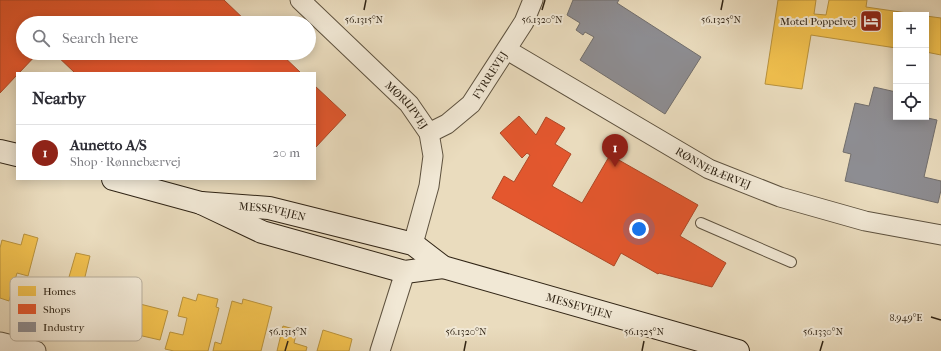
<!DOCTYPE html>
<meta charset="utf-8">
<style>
:root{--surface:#fff;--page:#f7f7f7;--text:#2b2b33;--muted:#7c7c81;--line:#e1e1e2;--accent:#8f2418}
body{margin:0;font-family:"IM FELL French Canon",serif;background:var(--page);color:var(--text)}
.controls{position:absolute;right:12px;top:12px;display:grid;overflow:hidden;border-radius:0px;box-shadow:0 2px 10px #0003}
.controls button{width:36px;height:36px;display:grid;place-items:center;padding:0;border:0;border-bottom:1px solid var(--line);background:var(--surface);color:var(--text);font:20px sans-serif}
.you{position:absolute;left:639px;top:229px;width:14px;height:14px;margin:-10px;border:3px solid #fff;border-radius:50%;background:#1a73e8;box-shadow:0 0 0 6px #1a73e833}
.badge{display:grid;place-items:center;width:26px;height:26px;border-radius:50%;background:var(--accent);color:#fff;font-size:13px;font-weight:700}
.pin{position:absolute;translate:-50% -33px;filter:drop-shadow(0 1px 2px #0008)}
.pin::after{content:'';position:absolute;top:21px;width:14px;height:12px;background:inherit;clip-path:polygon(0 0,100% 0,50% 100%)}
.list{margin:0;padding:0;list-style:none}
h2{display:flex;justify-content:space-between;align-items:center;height:52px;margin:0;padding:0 16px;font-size:17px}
h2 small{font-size:13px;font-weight:400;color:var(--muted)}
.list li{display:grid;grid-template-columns:26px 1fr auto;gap:12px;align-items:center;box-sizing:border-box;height:56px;padding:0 16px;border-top:1px solid var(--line)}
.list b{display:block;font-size:15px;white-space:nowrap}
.list p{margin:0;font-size:13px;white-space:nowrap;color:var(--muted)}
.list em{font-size:13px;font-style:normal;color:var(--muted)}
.icon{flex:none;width:22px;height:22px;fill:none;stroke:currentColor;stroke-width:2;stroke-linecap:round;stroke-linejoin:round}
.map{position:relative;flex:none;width:941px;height:351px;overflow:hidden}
.search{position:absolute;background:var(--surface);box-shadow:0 2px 10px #0003;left:16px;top:16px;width:300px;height:44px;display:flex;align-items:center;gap:10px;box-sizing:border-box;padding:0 14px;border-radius:22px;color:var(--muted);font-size:15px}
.panel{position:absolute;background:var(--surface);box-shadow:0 2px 10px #0003;left:16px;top:72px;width:300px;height:108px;border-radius:0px}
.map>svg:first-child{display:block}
</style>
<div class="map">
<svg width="941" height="351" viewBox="0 0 941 351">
<rect width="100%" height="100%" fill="#eadcbe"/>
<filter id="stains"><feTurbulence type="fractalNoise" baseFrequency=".005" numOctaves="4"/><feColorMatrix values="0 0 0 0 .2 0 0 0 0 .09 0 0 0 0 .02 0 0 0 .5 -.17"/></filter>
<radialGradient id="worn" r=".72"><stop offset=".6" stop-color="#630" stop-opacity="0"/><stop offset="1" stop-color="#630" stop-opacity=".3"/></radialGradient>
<path fill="#f2c14e" stroke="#b8923d" d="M778 0H816L814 14 826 15 829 0H867L866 7 921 15H896V48L811 35 802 89 765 84Z
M926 16 941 18V55L926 52Z
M24 234 38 238 28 276 17 273 9 301 0 298V248L2 240 21 245Z
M76 253 90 256 84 281 69 277Z
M198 294 218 299 216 307 219 308 208 351H174L165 349 170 332 183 335 187 318 178 316 183 297 196 301Z
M243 299 272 307 261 351H213L215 342 221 344 232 301 242 304Z
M132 302 168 311 160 340 125 332Z
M283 326 297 330 294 343 307 347 306 351H277Z
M323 330 352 339 349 351H317Z"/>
<path fill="#e4572e" stroke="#ae4826" d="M0 0H224L248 23H23V53H38L19 73H17V75L0 93Z
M54 53H280L301 73H75Z
M315 86 346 115 315 148Z
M519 116 536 135 546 117 565 128 555 144 571 154 552 186 582 203 610 155 698 205 680 236 726 263 712 287 659 273 658 274 621 253 614 266 492 198 504 176 514 182 530 155 527 153 522 158 500 133Z"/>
<path fill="#8d8d92" stroke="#716e6c" d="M573 0H619L617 3 701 57 665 114 580 60 594 37 585 32 583 35 576 30 580 23 567 15Z
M874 87 896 92V117H923L937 120 924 177 941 181V190L938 203 845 181 851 154 843 152 855 103 869 106Z"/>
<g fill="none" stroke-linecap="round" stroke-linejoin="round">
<g stroke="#5e523f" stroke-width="12">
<path id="lane" d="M701 223 791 262"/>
</g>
<g stroke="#5e523f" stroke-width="21">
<g id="street">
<path id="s1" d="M300 0 409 104 429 133 433 156 429 186 413 244"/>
<path id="s2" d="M507 50 709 169 780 197 865 221 941 235"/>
<path id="s3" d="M429 133 447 124 471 104 524 22 533 0"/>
<path d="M0 342 36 351"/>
<path d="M380 351 405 272"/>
</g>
</g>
<g stroke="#302415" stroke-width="24">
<g id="secondary">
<path d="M0 151 17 155"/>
<path d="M113 179 201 203 262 232 405 272 443 267"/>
<path id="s4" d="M201 203 269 208 413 244 443 267 738 351"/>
</g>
</g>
<use href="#lane" stroke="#f1e8d5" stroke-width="10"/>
<use href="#street" stroke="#f1e8d5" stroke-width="19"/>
<use href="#secondary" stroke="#f1e8d5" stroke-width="22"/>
</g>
<path fill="none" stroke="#302415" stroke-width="1.5" d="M364 10 366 0M542 10 545 0M721 10 723 0M931 317 941 320M285 351 288 341M464 351 466 341M642 351 644 341M820 351 823 341"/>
<defs>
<g id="hotel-square" transform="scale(1.15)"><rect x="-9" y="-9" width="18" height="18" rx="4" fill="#8f2418" stroke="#f1e8d5"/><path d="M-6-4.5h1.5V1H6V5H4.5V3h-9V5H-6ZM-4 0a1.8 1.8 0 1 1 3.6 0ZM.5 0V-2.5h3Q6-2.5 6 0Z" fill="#fff"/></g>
</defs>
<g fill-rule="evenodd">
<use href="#hotel-square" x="871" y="21"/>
</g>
<g text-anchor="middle" stroke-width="4" stroke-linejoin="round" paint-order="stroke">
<g font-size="11" fill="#302415" stroke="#f1e8d5" text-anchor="end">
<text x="856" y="25">Motel Poppelvej</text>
</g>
<g font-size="11" fill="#302415" stroke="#f1e8d5">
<text dy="4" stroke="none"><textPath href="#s3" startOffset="86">FYRREVEJ</textPath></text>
<text dy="4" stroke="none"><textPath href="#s1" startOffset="150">MØRUPVEJ</textPath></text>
<text dy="4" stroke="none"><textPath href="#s2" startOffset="238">RØNNEBÆRVEJ</textPath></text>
<text dy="4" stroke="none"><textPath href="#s4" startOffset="72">MESSEVEJEN</textPath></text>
<text dy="4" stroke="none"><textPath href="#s4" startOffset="396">MESSEVEJEN</textPath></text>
</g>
</g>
<rect x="10" y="277" width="132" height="64" rx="6" fill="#f1e8d5" stroke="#b7ad9b" stroke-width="1"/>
<rect x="18" y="286" width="18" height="10" fill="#f2c14e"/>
<rect x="18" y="304" width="18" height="10" fill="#e4572e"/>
<rect x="18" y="322" width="18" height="10" fill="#8d8d92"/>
<g font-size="11" fill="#302415">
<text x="43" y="295">Homes</text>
<text x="43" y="313">Shops</text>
<text x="43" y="331">Industry</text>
</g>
<g font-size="10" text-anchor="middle" fill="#302415" stroke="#f1e8d5" stroke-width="4" stroke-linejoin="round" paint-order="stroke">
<text x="364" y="23">56.1315°N</text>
<text x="542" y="23">56.1320°N</text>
<text x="721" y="23">56.1325°N</text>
<text x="906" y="321">8.949°E</text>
<text x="288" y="335">56.1315°N</text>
<text x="466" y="335">56.1320°N</text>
<text x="644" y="335">56.1325°N</text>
<text x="823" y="335">56.1330°N</text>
</g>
<rect width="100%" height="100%" filter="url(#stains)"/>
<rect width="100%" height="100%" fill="url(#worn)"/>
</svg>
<div class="controls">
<button>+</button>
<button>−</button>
<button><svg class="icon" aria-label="locate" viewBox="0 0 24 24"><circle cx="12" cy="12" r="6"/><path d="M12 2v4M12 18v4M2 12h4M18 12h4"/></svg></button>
</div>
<div class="you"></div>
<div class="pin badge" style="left:615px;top:167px">1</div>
<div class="search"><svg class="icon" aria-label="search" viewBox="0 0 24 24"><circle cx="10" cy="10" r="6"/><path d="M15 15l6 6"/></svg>Search here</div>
<section class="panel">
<h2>Nearby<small></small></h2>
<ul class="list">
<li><span class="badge">1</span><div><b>Aunetto A/S</b><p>Shop · Rønnebærvej</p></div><em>20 m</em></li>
</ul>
</section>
</div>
